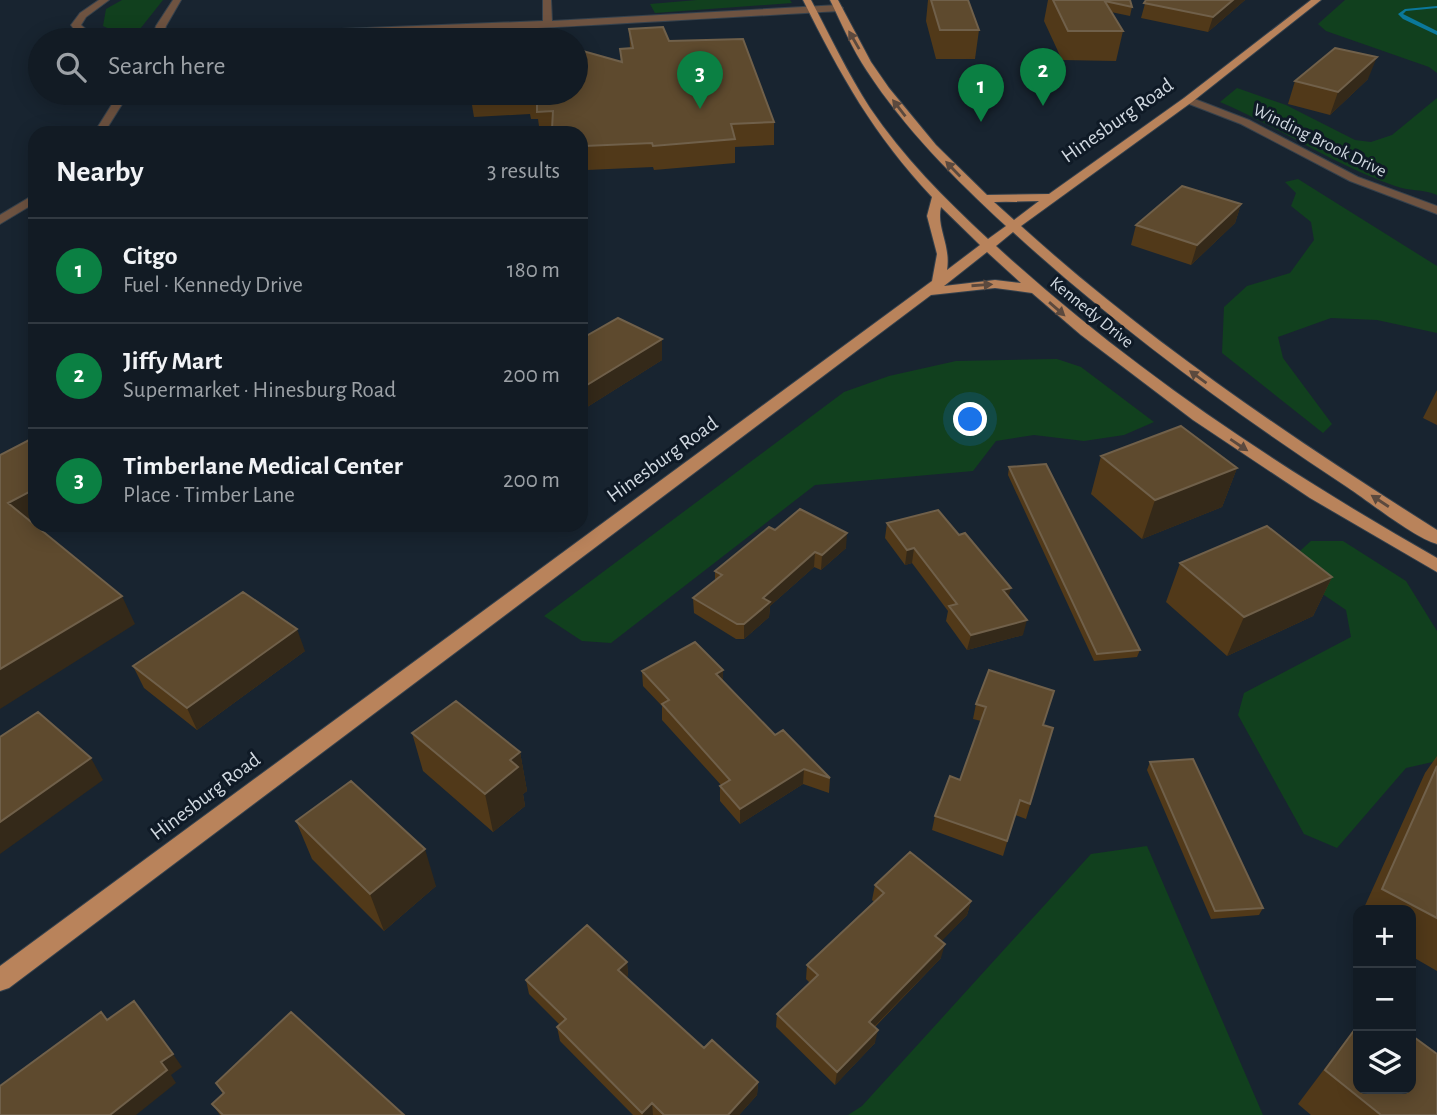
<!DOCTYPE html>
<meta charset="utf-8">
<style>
:root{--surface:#121b24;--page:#1b242c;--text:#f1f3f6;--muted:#9ca1a6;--line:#313941;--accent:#0b8043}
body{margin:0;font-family:"Alegreya Sans",sans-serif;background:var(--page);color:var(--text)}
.controls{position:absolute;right:21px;bottom:21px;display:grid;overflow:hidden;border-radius:14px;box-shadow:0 4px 18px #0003}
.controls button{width:63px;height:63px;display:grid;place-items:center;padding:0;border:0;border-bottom:2px solid var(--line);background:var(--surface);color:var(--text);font:35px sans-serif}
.you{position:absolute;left:971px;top:420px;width:24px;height:24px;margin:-18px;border:5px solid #fff;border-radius:50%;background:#1a73e8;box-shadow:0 0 0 10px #1a73e833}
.badge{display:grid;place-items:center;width:46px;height:46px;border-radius:50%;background:var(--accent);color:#fff;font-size:23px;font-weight:700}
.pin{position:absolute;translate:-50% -58px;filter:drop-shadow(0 2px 4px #0008)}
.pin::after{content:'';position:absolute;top:37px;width:24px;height:21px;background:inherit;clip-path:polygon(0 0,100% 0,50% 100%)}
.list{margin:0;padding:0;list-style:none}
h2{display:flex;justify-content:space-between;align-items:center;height:91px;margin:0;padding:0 28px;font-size:30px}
h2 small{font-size:23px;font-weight:400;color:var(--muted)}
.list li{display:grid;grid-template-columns:46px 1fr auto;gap:21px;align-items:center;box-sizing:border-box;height:105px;padding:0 28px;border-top:2px solid var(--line)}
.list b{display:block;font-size:26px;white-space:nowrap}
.list p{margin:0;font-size:23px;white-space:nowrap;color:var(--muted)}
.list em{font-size:23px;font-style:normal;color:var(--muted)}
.icon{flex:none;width:38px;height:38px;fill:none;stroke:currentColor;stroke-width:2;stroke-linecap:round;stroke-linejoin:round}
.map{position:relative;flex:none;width:1437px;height:1115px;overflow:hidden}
.search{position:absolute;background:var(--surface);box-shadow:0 4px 18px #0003;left:28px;top:28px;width:560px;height:77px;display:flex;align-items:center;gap:18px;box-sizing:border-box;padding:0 24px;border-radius:38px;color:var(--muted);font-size:26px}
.panel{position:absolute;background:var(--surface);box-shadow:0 4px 18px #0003;left:28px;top:126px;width:560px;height:406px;border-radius:21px}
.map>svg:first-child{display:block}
</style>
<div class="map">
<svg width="1437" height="1115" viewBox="0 0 1437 1115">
<rect width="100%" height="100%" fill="#182430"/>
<path fill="#11401e" d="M122 0H163L140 29 122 35 103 26 106 9Z
M697 0H790L792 3 655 13 650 4Z
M1345 0H1437V73L1429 67 1326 31 1318 24Z
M1237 88 1286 105 1355 140 1371 142 1392 135 1437 98V195C1423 189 1408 191 1395 186 1334 165 1279 127 1220 102Z
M1298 179 1437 266V333L1377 320 1331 318 1278 337 1283 358 1332 424 1323 433 1222 353 1224 307 1247 286 1290 273 1314 240 1311 222 1291 206 1296 193 1285 182Z
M1057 359 1081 367 1154 422 1124 435 1084 441 1034 435 996 441 973 471 815 485 611 643 582 641 544 616 844 392 889 376 956 361Z
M1311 541H1343L1406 581 1437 631V761L1406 768 1337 848 1304 834 1238 715 1244 693 1351 637 1346 610 1299 578 1291 559Z
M1147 846 1263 1115H848L862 1106 1091 854Z"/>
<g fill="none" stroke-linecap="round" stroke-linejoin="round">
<path fill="#0b789b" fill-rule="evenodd" d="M1437 6V8L1406 11 1403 14 1437 31V35L1403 19 1398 14 1405 9Z"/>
<g stroke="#35414c" stroke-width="2">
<path id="minor" d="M99 0H109L86 17 81 25 90 33 118 40C99 40 82 42 71 25L80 13Z
M173 0H181L166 26 163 36 543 21V0H551L552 21 839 5 843 8 839 11C606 24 373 40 139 40L153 37 156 26Z
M119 93H129L104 133H94Z
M1184 98H1192L1249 120 1358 177 1437 206V214L1350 181 1241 124 1184 102Z
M35 194V203L0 224V215Z"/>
</g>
<g stroke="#35414c" stroke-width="2">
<path id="major" d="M803 0H811C830 36 848 74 870 108 903 157 945 199 988 239L1006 226C955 179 905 129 867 71 852 49 842 24 830 0H838L871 62 889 88 936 145 987 195 1049 194 1184 98 1311 0H1321L1192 102 1021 226C1149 342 1292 438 1437 530V544C1415 538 1368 501 1347 487 1230 410 1117 327 1013 232L996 246C1130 369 1279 468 1437 558V572L1310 498 1193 420 1081 335 1032 293 995 288 931 295 9 988 0 991V966L932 281 937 254 927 216 932 197C873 134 841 76 803 0ZM1039 201 1014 220 994 202ZM941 207 980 245 947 270C951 245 936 227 941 207ZM987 252 1021 283 995 280 944 286Z"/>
</g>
<use href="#minor" fill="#6e5341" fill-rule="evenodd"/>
<use href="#major" fill="#b9835b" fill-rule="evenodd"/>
</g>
<path fill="#513919" d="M928 0H968L979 30 975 59H936L926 21Z
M1048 0H1130L1132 7 1130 16 1111 12 1123 31 1116 61 1062 60 1044 21Z
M1146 0H1245L1208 32 1141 18Z
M629 29 669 41 774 122V145L735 147V163L654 170 653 167 587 170 586 164 581 165V133H540L538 119H531L530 114 474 117 470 93H576L621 62 620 49 630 48Z
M1368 79 1330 115 1288 104 1295 81Z
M274 93H381L380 94 275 99Z
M1241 204 1235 223 1191 265 1131 245 1136 225Z
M581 339H662V360L584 409 581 407Z
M1437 390V425L1423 418Z
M1101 456 1237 468 1222 507 1142 539 1091 494Z
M1009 467 1140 650 1137 657 1094 661 1008 475Z
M887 523 1009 597 1023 635 967 650 946 621 948 611 912 563 905 565 885 538Z
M775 530 846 548 821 570 814 567 770 606 769 617 744 639H736L694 613 693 598 715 580V571Z
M1180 563 1332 577 1313 616 1227 656 1166 602Z
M305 651 197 730 144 688 133 666Z
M723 670V682L775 735 830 778 829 793 803 784 740 824 720 801V786L721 785 662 720V706L643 686 642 671Z
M976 704 1053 728 1026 819 1015 815 1003 856 932 830 935 816 960 780 981 721 973 719Z
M412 733 520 752 527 791 523 794 525 806 493 832 423 771Z
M1437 756V971L1411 956V910H1363L1425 773Z
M1150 762 1263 908 1259 915 1211 919 1147 770Z
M296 821 436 886 384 931 312 859Z
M875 885 971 901 967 915 941 941V958L875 1027V1043L835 1085 776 1027 777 1014 810 983 806 979 807 965 874 902 872 900Z
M627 962 628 976 626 977 704 1048 758 1082 757 1095 739 1115H633L560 1041 557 1027 560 1025 529 994 526 980Z
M1358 1024V1089L1437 1115H1311L1298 1104Z
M216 1083 404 1115H220L212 1104 223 1094Z"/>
<path fill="#342919" d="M1233 0H1245L1208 32 1213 17Z
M1377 57 1368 79 1330 115 1338 92Z
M1241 204 1235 223 1191 265 1197 245Z
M662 339V360L584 409 582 388Z
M1237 468 1222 507 1142 539 1155 500Z
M35 489V525L8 503Z
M847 533 846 548 821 570 822 555Z
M914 548 912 563 905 565 907 550Z
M815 552 814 567 770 606 769 617 744 639V624L763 598Z
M1332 577 1313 616 1227 656 1244 617Z
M1011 588 1007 603 1003 590Z
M122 596 135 624 0 709V669Z
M1027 620 1023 635 967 650 971 635Z
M297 629 305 651 197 730 187 708Z
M723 670V685L716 674Z
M520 752 527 791 523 794 525 806 493 832 485 794 510 760Z
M91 758 103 780 0 854V822Z
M804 769 803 784 740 824V809Z
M425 849 436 886 384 931 370 894Z
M971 901 967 915 932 951 935 936Z
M945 944 941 958 866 1035 869 1022Z
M627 962 628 976 619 984 618 970Z
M878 1030 875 1043 835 1085 837 1072Z
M173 1054 182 1067 171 1075 176 1083 136 1115H110L161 1062Z
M758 1082 757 1095 739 1115H728Z
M652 1103 653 1115H643L642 1113Z"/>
<path fill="#5e4a2e" stroke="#70604a" stroke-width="2" d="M931 0H968L979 30H940Z
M1053 0H1104L1123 31H1068Z
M1104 0H1130L1132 7 1105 1Z
M1146 0H1233L1213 17 1144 3Z
M663 27 669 41 743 39 774 122 731 124 735 139 653 146 652 143 585 146 584 141H581V133H563V129H552L553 111 537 112V96H528V93H576V49L622 62 620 49 633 48 629 29Z
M1335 48 1377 57 1338 92 1295 81Z
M1182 186 1241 204 1197 245 1136 225Z
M618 318 662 339 582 388 581 387V339Z
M1181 426 1237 468 1155 500 1101 456Z
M35 437V489L8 503 122 596 0 669V455Z
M1046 464 1140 650 1097 654 1009 467Z
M800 509 847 533 822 555 815 552 763 598 770 602 744 624H737L693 598 722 575 715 571 769 527 775 530Z
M938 510 959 535 965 533 1011 588 1003 590 1027 620 971 635 949 606 957 604 914 548 907 550 887 523Z
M1267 526 1332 577 1244 617 1180 563Z
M243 592 297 629 187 708 133 666Z
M695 642 723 670 716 674 775 735 783 730 830 778 804 769 740 809 720 786 730 780 662 704 669 700 642 671Z
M989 670 1054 691 1043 725 1053 728 1030 804 1020 800 1007 841 935 816 950 776 960 780 986 707 976 704Z
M456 701 520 752 510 760 518 767 485 794 412 733Z
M38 712 91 758 0 822V737Z
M1193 759 1263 908 1215 911 1150 762Z
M1437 766V918L1382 889Z
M351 781 425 849 370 894 296 821Z
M910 852 971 901 935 936 945 944 869 1022 878 1030 837 1072 777 1014 818 975 807 965 884 893 875 885Z
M587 925 627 962 618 970 704 1048 712 1040 758 1082 728 1115H664L652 1103 642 1113 557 1027 566 1019 526 980Z
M134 1001 173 1054 161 1062 167 1070 110 1115H0V1086L101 1012 107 1020Z
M291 1012 404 1115H223L212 1104 224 1093 216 1083Z
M1358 1025V1089H1411V1035L1437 1054V1115H1381L1325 1070Z"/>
<defs><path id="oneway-solid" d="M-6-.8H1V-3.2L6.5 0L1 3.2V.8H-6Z" transform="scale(1.75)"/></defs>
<g fill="#5b493e">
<use href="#oneway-solid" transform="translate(854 40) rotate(-120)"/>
<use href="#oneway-solid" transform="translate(899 108) rotate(-128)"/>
<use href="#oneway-solid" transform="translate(953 169) rotate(-134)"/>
<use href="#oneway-solid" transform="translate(982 285) rotate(-4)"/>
<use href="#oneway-solid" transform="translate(1057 309) rotate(41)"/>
<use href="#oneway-solid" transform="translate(1198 377) rotate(-144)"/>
<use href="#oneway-solid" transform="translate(1239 445) rotate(34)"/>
<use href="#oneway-solid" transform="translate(1380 501) rotate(-147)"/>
</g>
<g text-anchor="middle" stroke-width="6" stroke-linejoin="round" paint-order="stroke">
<g font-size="18" fill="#d0d8e0" stroke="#0f1a26">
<text transform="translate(1320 140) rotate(26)" y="6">Winding Brook Drive</text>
<text transform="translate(1092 312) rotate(39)" y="6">Kennedy Drive</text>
</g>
<g font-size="21" fill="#d0d8e0" stroke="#0f1a26">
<text transform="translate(1117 120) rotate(-35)" y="7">Hinesburg Road</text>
<text transform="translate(662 459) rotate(-36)" y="7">Hinesburg Road</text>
<text transform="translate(205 796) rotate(-37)" y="7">Hinesburg Road</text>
</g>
</g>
</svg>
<div class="controls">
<button>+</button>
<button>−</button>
<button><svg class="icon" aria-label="layers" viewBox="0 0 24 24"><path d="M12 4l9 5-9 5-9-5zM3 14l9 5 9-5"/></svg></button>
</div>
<div class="you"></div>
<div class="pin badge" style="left:981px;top:122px">1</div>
<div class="pin badge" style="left:1043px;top:106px">2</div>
<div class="pin badge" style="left:700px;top:109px">3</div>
<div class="search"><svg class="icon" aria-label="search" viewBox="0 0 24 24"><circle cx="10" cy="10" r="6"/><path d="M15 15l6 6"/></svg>Search here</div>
<section class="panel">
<h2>Nearby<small>3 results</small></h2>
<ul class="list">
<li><span class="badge">1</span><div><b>Citgo</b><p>Fuel · Kennedy Drive</p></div><em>180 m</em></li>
<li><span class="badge">2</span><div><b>Jiffy Mart</b><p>Supermarket · Hinesburg Road</p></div><em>200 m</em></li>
<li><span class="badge">3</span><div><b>Timberlane Medical Center</b><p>Place · Timber Lane</p></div><em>200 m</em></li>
</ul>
</section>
</div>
